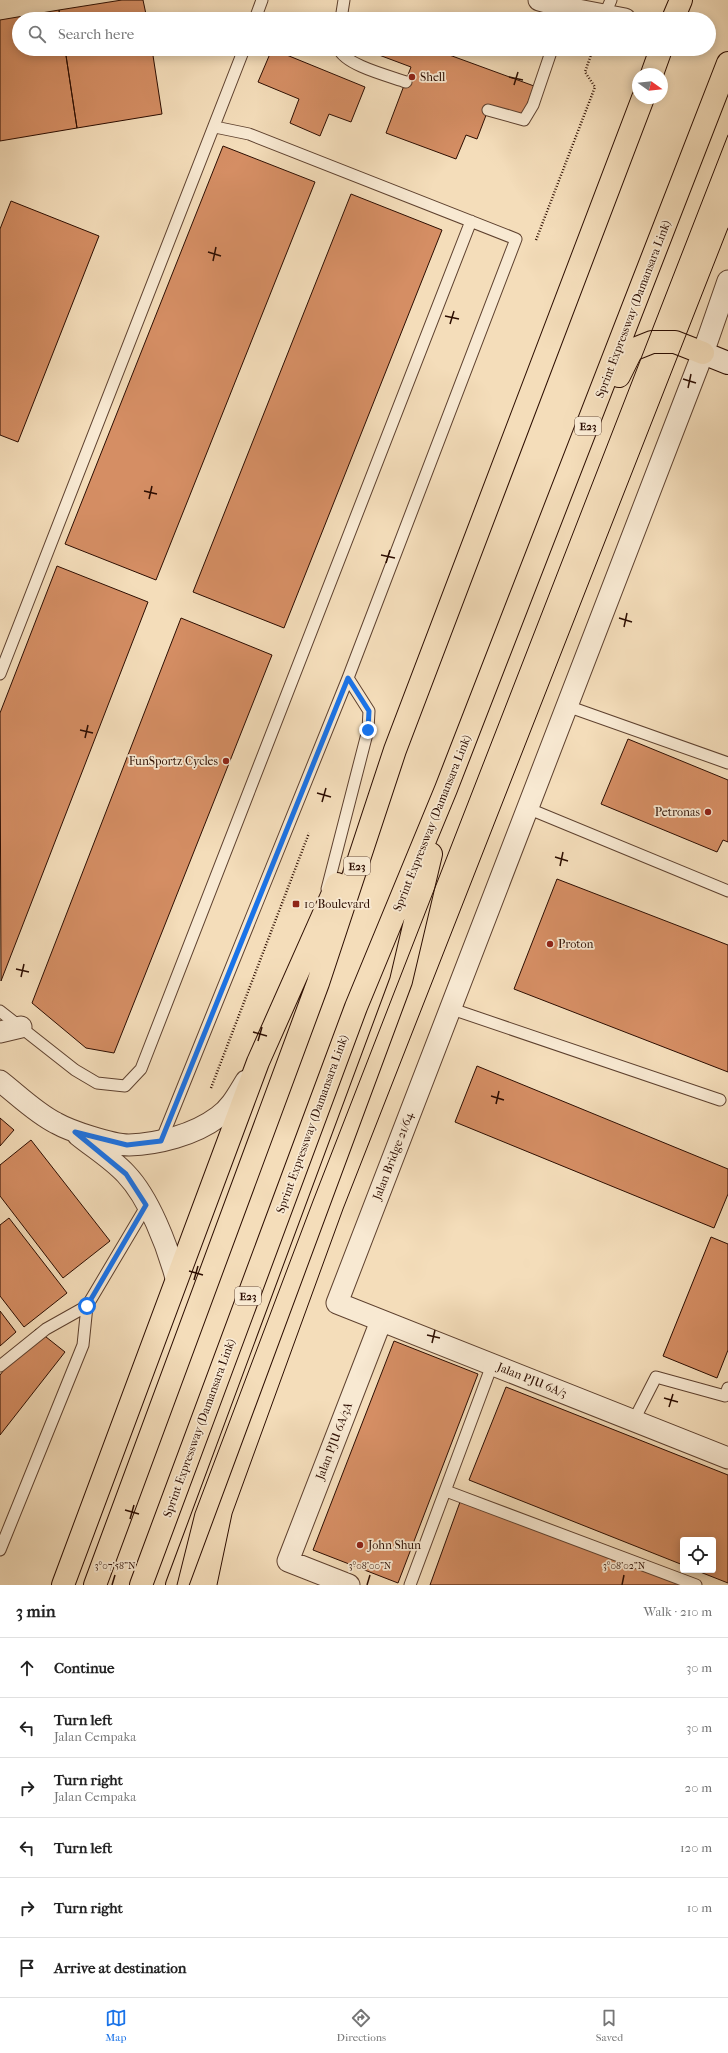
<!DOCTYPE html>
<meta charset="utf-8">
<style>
:root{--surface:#fff;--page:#f6f6f6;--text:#222;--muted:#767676;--line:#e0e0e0;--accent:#1a73e8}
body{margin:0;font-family:"IM FELL French Canon",serif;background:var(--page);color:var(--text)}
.controls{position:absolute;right:12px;bottom:12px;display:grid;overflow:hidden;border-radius:4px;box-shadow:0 2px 10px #0003}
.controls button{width:36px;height:36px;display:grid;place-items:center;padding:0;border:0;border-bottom:1px solid var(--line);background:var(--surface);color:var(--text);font:20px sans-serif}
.compass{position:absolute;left:632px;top:68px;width:36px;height:36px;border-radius:50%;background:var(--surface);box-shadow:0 2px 10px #0003;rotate:105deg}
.stop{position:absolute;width:12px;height:12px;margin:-9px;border:3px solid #1a73e8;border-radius:50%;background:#fff}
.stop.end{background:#1a73e8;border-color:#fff;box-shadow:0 1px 4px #0008}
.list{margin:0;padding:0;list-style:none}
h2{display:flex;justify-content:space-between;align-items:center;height:52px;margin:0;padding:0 16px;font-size:17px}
h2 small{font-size:13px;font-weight:400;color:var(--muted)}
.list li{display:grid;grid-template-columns:26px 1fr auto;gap:12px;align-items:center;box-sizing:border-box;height:60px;padding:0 16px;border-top:1px solid var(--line)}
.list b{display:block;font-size:15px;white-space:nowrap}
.list p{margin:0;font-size:13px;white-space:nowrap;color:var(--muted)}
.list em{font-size:13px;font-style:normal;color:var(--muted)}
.icon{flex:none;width:22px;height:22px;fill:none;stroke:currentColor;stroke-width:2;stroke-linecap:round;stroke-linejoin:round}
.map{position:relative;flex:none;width:728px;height:1585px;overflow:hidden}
.search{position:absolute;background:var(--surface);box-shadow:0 2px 10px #0003;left:12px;right:12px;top:12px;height:44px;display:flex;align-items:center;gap:10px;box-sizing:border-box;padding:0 14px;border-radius:22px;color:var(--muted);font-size:15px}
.sheet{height:412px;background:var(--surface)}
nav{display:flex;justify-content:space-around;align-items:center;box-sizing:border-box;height:56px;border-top:1px solid var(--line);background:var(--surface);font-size:11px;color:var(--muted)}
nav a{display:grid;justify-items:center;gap:2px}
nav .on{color:var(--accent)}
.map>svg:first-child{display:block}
</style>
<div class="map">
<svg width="728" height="1585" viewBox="0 0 728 1585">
<rect width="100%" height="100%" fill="#f4ddba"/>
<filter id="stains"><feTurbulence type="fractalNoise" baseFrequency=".005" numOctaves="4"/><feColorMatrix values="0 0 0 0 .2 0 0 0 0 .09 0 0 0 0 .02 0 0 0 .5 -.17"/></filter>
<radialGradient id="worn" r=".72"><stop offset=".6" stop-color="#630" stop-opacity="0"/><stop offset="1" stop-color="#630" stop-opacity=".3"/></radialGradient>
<path fill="#d58e64" stroke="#2c0d01" d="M122 0H143L147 19H60L59 10Z
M59 10 60 19H19V49H65L77 128 0 141V20Z
M65 49H152L162 114 77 128Z
M272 49 365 87 351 122 329 114 320 136 290 123 299 99 258 82Z
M363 49H433L534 86 522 118 488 110 477 139 466 135 456 159 386 133 411 67Z
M223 146 315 182 156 580 65 544Z
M351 194 442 230 284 628 193 592Z
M11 201 99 236 18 442 0 435V229Z
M57 566 148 602 1 981 0 713Z
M181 618 272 655 114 1053 86 1048 32 1003Z
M628 739 728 780V842L723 840 717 852 601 804Z
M557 879 728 945V1072L514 989Z
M477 1066 728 1169V1194L714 1228 455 1122Z
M0 1118 14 1130 0 1146Z
M31 1140 110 1241 63 1278 0 1196V1165Z
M9 1218 67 1293 24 1327 0 1296V1225Z
M711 1237 728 1244V1350L717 1378 663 1356Z
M0 1311 16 1332 0 1346Z
M36 1329 65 1352 0 1435V1375Z
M394 1341 478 1374 398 1583 313 1550Z
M506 1387 728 1475V1583L695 1570H713V1540H683V1565L469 1480Z
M460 1502 683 1585H430Z"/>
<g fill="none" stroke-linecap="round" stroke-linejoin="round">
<g stroke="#5e412f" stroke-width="13">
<path id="lane" d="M605 14 611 0
M255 19 262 0
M341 19 344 0
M339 49C345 65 389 76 406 82
M488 110 524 120 533 105 552 49
M0 674 244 49
M567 706 728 763
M527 808 728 891
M327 889 368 730 369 711 348 678
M449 1008 720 1100
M0 1011 75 1070 97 1083 125 1086 141 1069 471 221
M161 1141 348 678 516 239 249 134 215 127
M0 1366 46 1329 87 1306 147 1205
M634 1420 656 1377 725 1396 728 1388
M446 1491 696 1585
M0 1550 83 1345 87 1306
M410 1585 492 1365"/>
</g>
<g stroke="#5e412f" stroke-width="23">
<path id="street" d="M539 0 567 8 625 19
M728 281 703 353 337 1303 728 1458
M0 1032 21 1027
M0 1081C18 1095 36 1113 56 1123 70 1131 112 1145 129 1145 158 1144 194 1135 218 1117 231 1108 238 1094 246 1081
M78 1135C94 1148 112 1159 126 1174 149 1198 167 1245 176 1278
M349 1585 288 1561 381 1321"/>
</g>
<g stroke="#2c0d01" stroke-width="24">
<path id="secondary" d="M703 353 728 363"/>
</g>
<g stroke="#2c0d01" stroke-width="24">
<path id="highway" d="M673 19 681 0
M652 74 661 49
M619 376 632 350 652 342H675L703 353
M63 1585 258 1062 337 884
M95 1585 318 983 395 750 643 98
M141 1585 356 1007 446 789 728 63
M177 1585 401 981 431 854"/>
</g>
<path stroke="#2c0d01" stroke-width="2.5" stroke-dasharray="1 2" stroke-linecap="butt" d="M536 240 595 87 585 72 593 49
M211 1088 309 833"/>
<use href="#lane" stroke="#f8e9d2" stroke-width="11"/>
<use href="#street" stroke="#f8e9d2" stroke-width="21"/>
<use href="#secondary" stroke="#f8e9d2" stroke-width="22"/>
<use href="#highway" stroke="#f4ddba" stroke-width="22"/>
<path stroke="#2c0d01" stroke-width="1" d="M177 1585 195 1513 313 1201 728 135
M217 1585 232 1514 343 1209 728 228"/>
</g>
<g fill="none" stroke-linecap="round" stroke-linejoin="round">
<path stroke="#1a73e8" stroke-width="5" d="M87 1306 146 1205 126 1174 75 1132 127 1145 161 1141 348 678 369 711 368 730"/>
</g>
<path fill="none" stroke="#2c0d01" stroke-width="1.5" d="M509 77 523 80M514 85 518 72M208 252 221 256M213 261 216 247M445 316 459 319M450 324 454 311M683 379 696 383M688 388 691 374M144 491 157 494M149 499 152 486M381 555 395 558M386 563 390 550M619 618 632 622M624 627 627 613M80 730 93 733M85 738 88 725M317 793 331 797M322 802 326 788M555 857 568 861M560 866 563 852M16 969 29 972M21 977 24 964M253 1032 267 1036M258 1041 262 1027M491 1096 504 1100M496 1104 499 1091M189 1271 203 1275M194 1280 198 1266M427 1335 440 1338M432 1343 435 1330M664 1398 678 1402M669 1407 673 1394M125 1510 139 1514M130 1519 134 1505M112 1585 115 1575M367 1585 370 1575M622 1585 624 1575"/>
<g fill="#8f2418" stroke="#f8e9d2" stroke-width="1.5">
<circle cx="412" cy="77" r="4"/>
<circle cx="226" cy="761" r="4"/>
<circle cx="708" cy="812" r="4"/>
<rect x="292" y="900" width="8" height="8" rx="2"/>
<circle cx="550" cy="944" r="4"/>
<circle cx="360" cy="1545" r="4"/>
</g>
<g text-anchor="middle" stroke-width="3.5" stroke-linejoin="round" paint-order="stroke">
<g fill="#f8e9d2" stroke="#694f40" stroke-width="1">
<rect x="575" y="417" width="26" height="18" rx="3"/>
<rect x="344" y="857" width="26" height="18" rx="3"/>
<rect x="235" y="1287" width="26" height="18" rx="3"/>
</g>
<g font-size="11" font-weight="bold" fill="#2c0d01">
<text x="588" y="430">E23</text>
<text x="357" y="870">E23</text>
<text x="248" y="1300">E23</text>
</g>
<g font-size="12" fill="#2c0d01" stroke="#f8e9d2" text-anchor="start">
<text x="420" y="81">Shell</text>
<text x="218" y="765" text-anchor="end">FunSportz Cycles</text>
<text x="700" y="816" text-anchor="end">Petronas</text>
<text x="304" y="908">10 Boulevard</text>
<text x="558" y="948">Proton</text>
<text x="368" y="1549">John Shun</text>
</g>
<g font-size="12" fill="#2c0d01" stroke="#f8e9d2">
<text transform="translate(633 309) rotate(-69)" y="4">Sprint Expressway (Damansara Link)</text>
<text transform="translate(432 823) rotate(-68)" y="4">Sprint Expressway (Damansara Link)</text>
<text transform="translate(312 1124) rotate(-70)" y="4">Sprint Expressway (Damansara Link)</text>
<text transform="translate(393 1156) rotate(-69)" y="4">Jalan Bridge 21/64</text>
<text transform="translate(532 1380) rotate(22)" y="4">Jalan PJU 6A/3</text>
<text transform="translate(199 1428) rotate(-70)" y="4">Sprint Expressway (Damansara Link)</text>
<text transform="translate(334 1441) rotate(-69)" y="4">Jalan PJU 6A/3A</text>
</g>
</g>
<g font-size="10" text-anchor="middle" fill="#2c0d01" stroke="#f8e9d2" stroke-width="3.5" stroke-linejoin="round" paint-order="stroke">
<text x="115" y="1569">3°07'58"N</text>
<text x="370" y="1569">3°08'00"N</text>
<text x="624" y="1569">3°08'02"N</text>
</g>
<rect width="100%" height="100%" filter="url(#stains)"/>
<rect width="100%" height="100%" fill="url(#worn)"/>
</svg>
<div class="controls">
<button><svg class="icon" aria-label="locate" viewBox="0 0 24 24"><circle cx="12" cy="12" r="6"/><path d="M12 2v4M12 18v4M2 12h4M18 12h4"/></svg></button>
</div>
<svg class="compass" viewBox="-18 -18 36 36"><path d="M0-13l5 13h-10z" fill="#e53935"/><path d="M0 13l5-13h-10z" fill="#767676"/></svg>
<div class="stop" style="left:87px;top:1306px"></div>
<div class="stop end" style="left:368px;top:730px"></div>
<div class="search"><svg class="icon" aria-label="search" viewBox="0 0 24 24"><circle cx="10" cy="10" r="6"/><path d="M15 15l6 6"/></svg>Search here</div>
</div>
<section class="sheet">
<h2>3 min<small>Walk · 210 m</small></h2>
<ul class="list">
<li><svg class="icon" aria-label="ahead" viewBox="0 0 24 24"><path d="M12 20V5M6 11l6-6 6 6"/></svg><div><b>Continue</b></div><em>30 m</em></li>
<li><svg class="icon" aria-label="left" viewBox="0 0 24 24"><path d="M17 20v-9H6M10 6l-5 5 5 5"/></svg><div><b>Turn left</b><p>Jalan Cempaka</p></div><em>30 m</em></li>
<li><svg class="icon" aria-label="right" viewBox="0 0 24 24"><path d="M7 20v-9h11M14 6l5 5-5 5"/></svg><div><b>Turn right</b><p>Jalan Cempaka</p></div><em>20 m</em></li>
<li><svg class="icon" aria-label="left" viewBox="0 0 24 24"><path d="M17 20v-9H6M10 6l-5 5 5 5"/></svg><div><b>Turn left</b></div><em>120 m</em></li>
<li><svg class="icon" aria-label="right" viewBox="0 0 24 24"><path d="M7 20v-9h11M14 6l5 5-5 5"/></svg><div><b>Turn right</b></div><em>10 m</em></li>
<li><svg class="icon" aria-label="arrive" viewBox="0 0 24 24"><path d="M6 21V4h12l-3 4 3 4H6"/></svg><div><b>Arrive at destination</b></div></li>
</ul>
</section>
<nav>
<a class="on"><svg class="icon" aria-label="map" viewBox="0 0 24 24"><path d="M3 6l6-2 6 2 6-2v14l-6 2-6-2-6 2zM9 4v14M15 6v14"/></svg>Map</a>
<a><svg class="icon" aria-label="directions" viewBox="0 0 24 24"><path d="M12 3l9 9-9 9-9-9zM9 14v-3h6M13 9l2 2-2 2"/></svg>Directions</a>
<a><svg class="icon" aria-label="saved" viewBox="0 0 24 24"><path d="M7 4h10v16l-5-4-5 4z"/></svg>Saved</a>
</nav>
